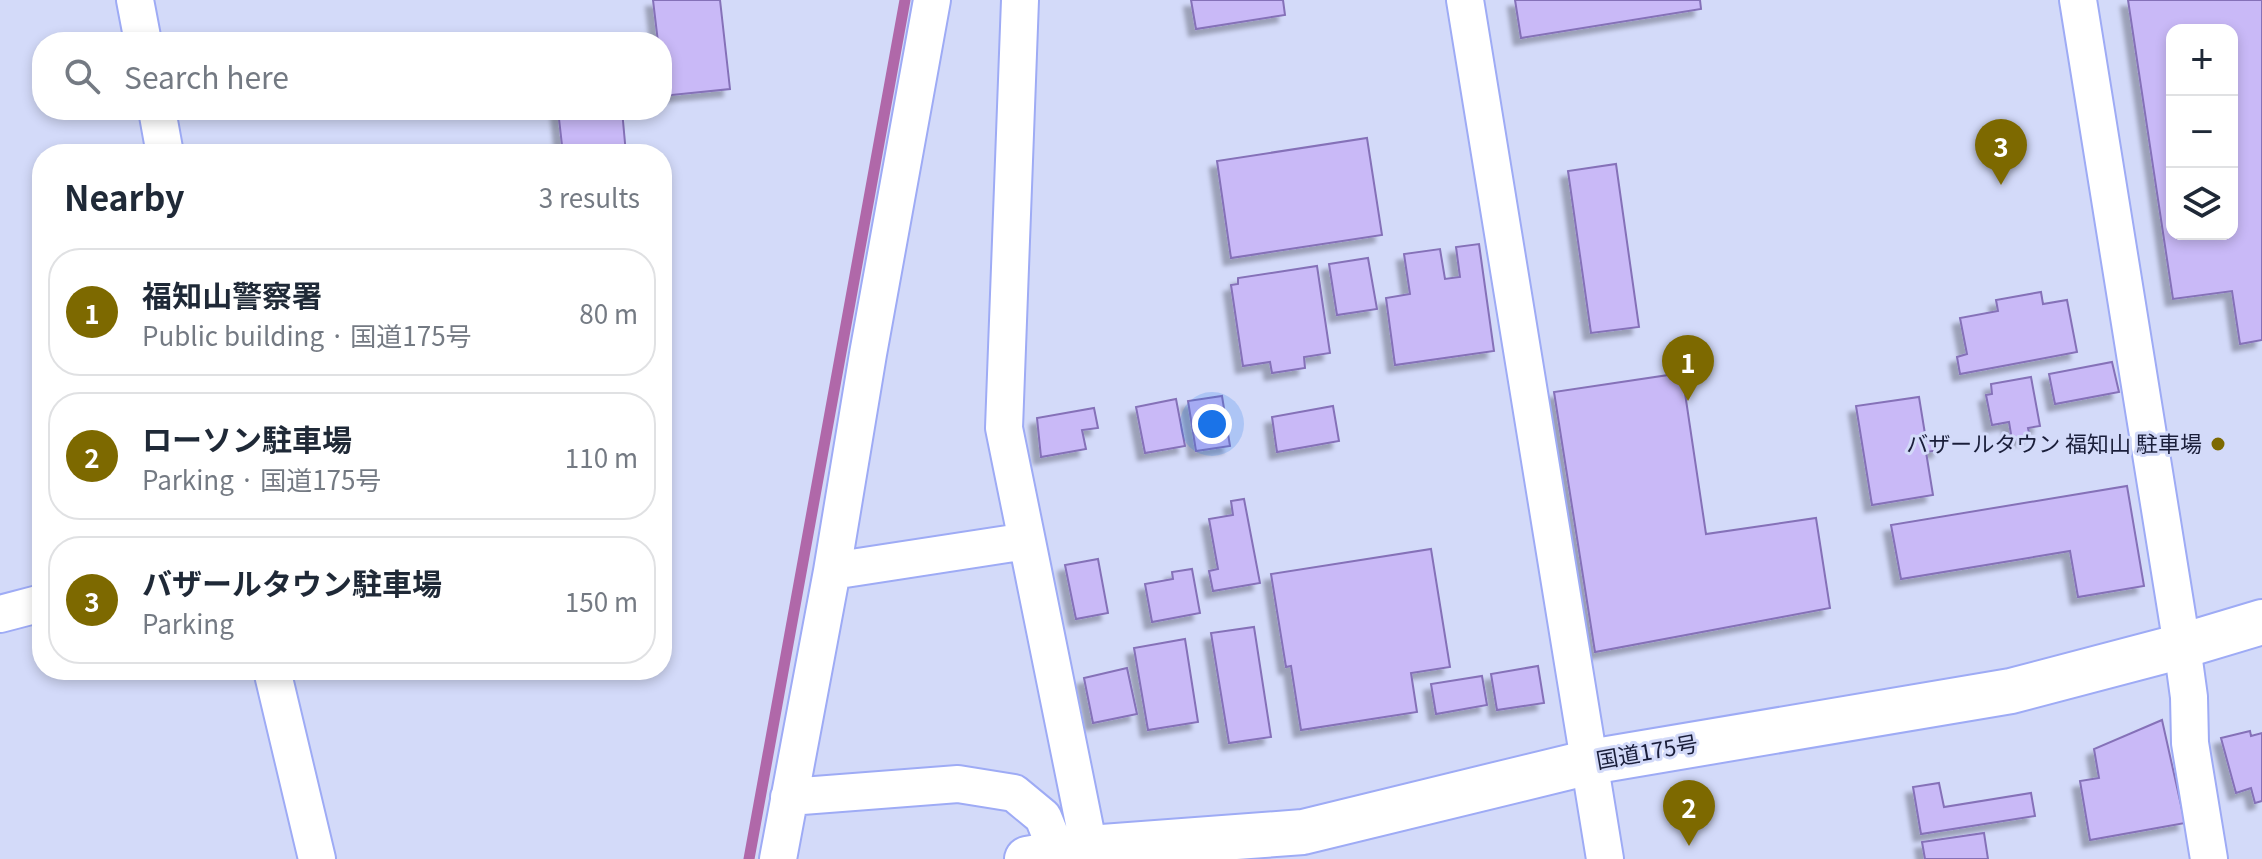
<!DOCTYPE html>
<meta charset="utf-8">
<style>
:root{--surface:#fff;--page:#f2f2f3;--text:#1f2937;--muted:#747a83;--line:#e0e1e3;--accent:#7d6900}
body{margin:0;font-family:Georgia,"Noto Sans JP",serif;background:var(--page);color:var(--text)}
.controls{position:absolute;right:24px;top:24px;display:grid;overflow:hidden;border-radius:16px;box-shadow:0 4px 12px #0003}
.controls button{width:72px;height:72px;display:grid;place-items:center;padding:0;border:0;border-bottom:2px solid var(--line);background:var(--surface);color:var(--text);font:40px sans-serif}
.you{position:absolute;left:1212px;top:424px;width:28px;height:28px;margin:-20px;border:6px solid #fff;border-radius:50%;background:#1a73e8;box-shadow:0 0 0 12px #1a73e833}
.badge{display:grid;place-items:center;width:52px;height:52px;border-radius:50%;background:var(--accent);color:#fff;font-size:26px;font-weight:700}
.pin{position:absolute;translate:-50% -66px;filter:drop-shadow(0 2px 4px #0008)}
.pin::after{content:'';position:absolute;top:42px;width:28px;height:24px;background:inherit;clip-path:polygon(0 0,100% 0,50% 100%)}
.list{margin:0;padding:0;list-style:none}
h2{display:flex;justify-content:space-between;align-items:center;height:104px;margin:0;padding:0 32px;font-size:34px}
h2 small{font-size:26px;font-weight:400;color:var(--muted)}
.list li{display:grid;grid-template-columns:52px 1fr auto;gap:24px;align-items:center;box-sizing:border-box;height:128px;margin:0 16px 16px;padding:0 16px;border:2px solid var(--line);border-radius:32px}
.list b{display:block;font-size:30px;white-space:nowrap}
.list p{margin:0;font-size:26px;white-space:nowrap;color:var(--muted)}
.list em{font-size:26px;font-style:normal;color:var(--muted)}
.icon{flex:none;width:44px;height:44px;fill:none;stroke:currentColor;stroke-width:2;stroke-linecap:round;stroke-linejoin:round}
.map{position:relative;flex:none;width:2262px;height:859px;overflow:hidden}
.search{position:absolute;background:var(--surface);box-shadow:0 4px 12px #0003;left:32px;top:32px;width:640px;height:88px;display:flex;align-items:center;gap:20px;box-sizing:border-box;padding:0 28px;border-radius:32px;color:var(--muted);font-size:30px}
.panel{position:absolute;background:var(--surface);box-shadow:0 4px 12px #0003;left:32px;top:144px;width:640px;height:536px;border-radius:32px}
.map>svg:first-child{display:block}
</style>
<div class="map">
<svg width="2262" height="859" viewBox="0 0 2262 859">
<defs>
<filter id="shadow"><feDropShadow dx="-7" dy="7" stdDeviation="2" flood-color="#0004"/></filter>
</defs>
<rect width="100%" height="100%" fill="#d3daf9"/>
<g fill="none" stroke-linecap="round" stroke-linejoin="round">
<path stroke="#b068a9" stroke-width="11" d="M749 859 905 0"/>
</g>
<path fill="#c9b9f7" stroke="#8571b8" stroke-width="2" fill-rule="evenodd" filter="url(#shadow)" d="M653 0H720L730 89 662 96V42H658Z
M1191 0H1283L1285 15 1196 29Z
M1515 0H1700L1701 9 1521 38Z
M2128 0H2262V340L2240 344 2232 291 2173 299ZM2172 30H2232V234H2172Z
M558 110H622L626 154H563Z
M1367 138 1382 235 1231 258 1217 161Z
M1616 164 1639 327 1591 333 1568 171Z
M1479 244 1494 351 1395 365 1386 298 1410 294 1404 254 1440 249 1445 279 1460 277 1456 247Z
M1368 258 1377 309 1337 315 1329 264Z
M1317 266 1330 353 1304 357 1305 368 1272 373 1270 362 1243 366 1231 285 1238 284V278Z
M2041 292 2043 304 2067 300 2077 352 1960 374 1957 357 1967 354 1960 318 1998 311 1996 300Z
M2112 362 2119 392 2055 404 2049 374Z
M1682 373 1706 534 1816 518 1830 608 1595 652 1554 392Z
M2031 377 2040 426 2028 428 2030 437 2012 440 2009 422 1992 425 1986 395 1992 394 1991 384Z
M1222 396 1230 446 1196 451 1188 401Z
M1919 397 1926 440 1939 438 1940 450 1926 452 1933 495 1872 505 1856 406Z
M1176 399 1185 446 1145 453 1136 407Z
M1333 406 1339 441 1277 452 1272 417Z
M1094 408 1098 428 1082 430 1086 449 1041 457 1037 418Z
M2127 486 2144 586 2078 597 2070 551 1901 579 1891 525Z
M1244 499 1260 583 1213 591 1209 571 1218 569 1209 519 1233 515 1231 501Z
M1431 549 1450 667 1411 673 1417 712 1301 730 1291 666 1286 667 1271 574Z
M1098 559 1108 613 1076 619 1065 565Z
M1192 569 1200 613 1152 622 1145 584 1173 579 1172 572Z
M1254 627 1271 737 1229 743 1211 633Z
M1185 639 1198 722 1148 730 1134 648Z
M1538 666 1544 703 1497 710 1491 674Z
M1127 668 1137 714 1093 723 1084 678Z
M1482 676 1487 705 1436 714 1431 684Z
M2162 720 2185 823 2090 840 2080 781 2099 778 2094 749Z
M2250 731 2251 736 2262 733V801L2255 803 2251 788 2236 793 2221 738Z
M1939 783 1944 807 2031 793 2035 816 1921 834 1913 787Z
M1984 833 1988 859H1925L1922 842Z"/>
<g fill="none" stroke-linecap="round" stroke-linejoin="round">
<g stroke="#9eabf5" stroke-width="40">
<path id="minor" d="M135 0 143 42
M1020 0 1004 428 1027 541
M1465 0 1605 859
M2078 0 2182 646 2189 697 2190 743 2209 859
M157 110 165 154
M832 571 1027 541 1089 848
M0 614 42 603
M272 670 317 859
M789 797 958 784 1014 793 1043 817 1058 854
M778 859 832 571 868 354 932 0"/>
</g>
<g stroke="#9eabf5" stroke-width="48">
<path id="trunk" d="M1027 859 1089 848 1303 832 1590 762 2011 691 2182 646 2262 622"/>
</g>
<use href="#minor" stroke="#fff" stroke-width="36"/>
<use href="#trunk" stroke="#fff" stroke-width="44"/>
</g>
<circle fill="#7d6900" stroke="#d3daf9" stroke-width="3" cx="2218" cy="444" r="8"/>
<g text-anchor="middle" stroke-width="6" stroke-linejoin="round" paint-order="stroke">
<g font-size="22" fill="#1a1e3a" stroke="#d3daf9" text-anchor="end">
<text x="2202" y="452">バザールタウン 福知山 駐車場</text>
</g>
<g font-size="22" fill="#1a1e3a" stroke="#d3daf9">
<text transform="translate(1647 752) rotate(-10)" y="8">国道175号</text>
</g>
</g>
</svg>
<div class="controls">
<button>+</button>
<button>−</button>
<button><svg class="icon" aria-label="layers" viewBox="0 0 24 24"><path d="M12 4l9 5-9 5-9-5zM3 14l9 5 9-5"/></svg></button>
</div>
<div class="you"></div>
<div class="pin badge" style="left:1688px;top:401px">1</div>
<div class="pin badge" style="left:1689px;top:846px">2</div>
<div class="pin badge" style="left:2001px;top:185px">3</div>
<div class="search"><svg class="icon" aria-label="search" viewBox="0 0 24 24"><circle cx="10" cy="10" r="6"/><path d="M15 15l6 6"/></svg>Search here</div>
<section class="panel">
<h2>Nearby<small>3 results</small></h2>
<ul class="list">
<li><span class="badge">1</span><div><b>福知山警察署</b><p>Public building · 国道175号</p></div><em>80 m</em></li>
<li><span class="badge">2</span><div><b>ローソン駐車場</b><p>Parking · 国道175号</p></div><em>110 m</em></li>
<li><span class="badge">3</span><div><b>バザールタウン駐車場</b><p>Parking</p></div><em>150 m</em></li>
</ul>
</section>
</div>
